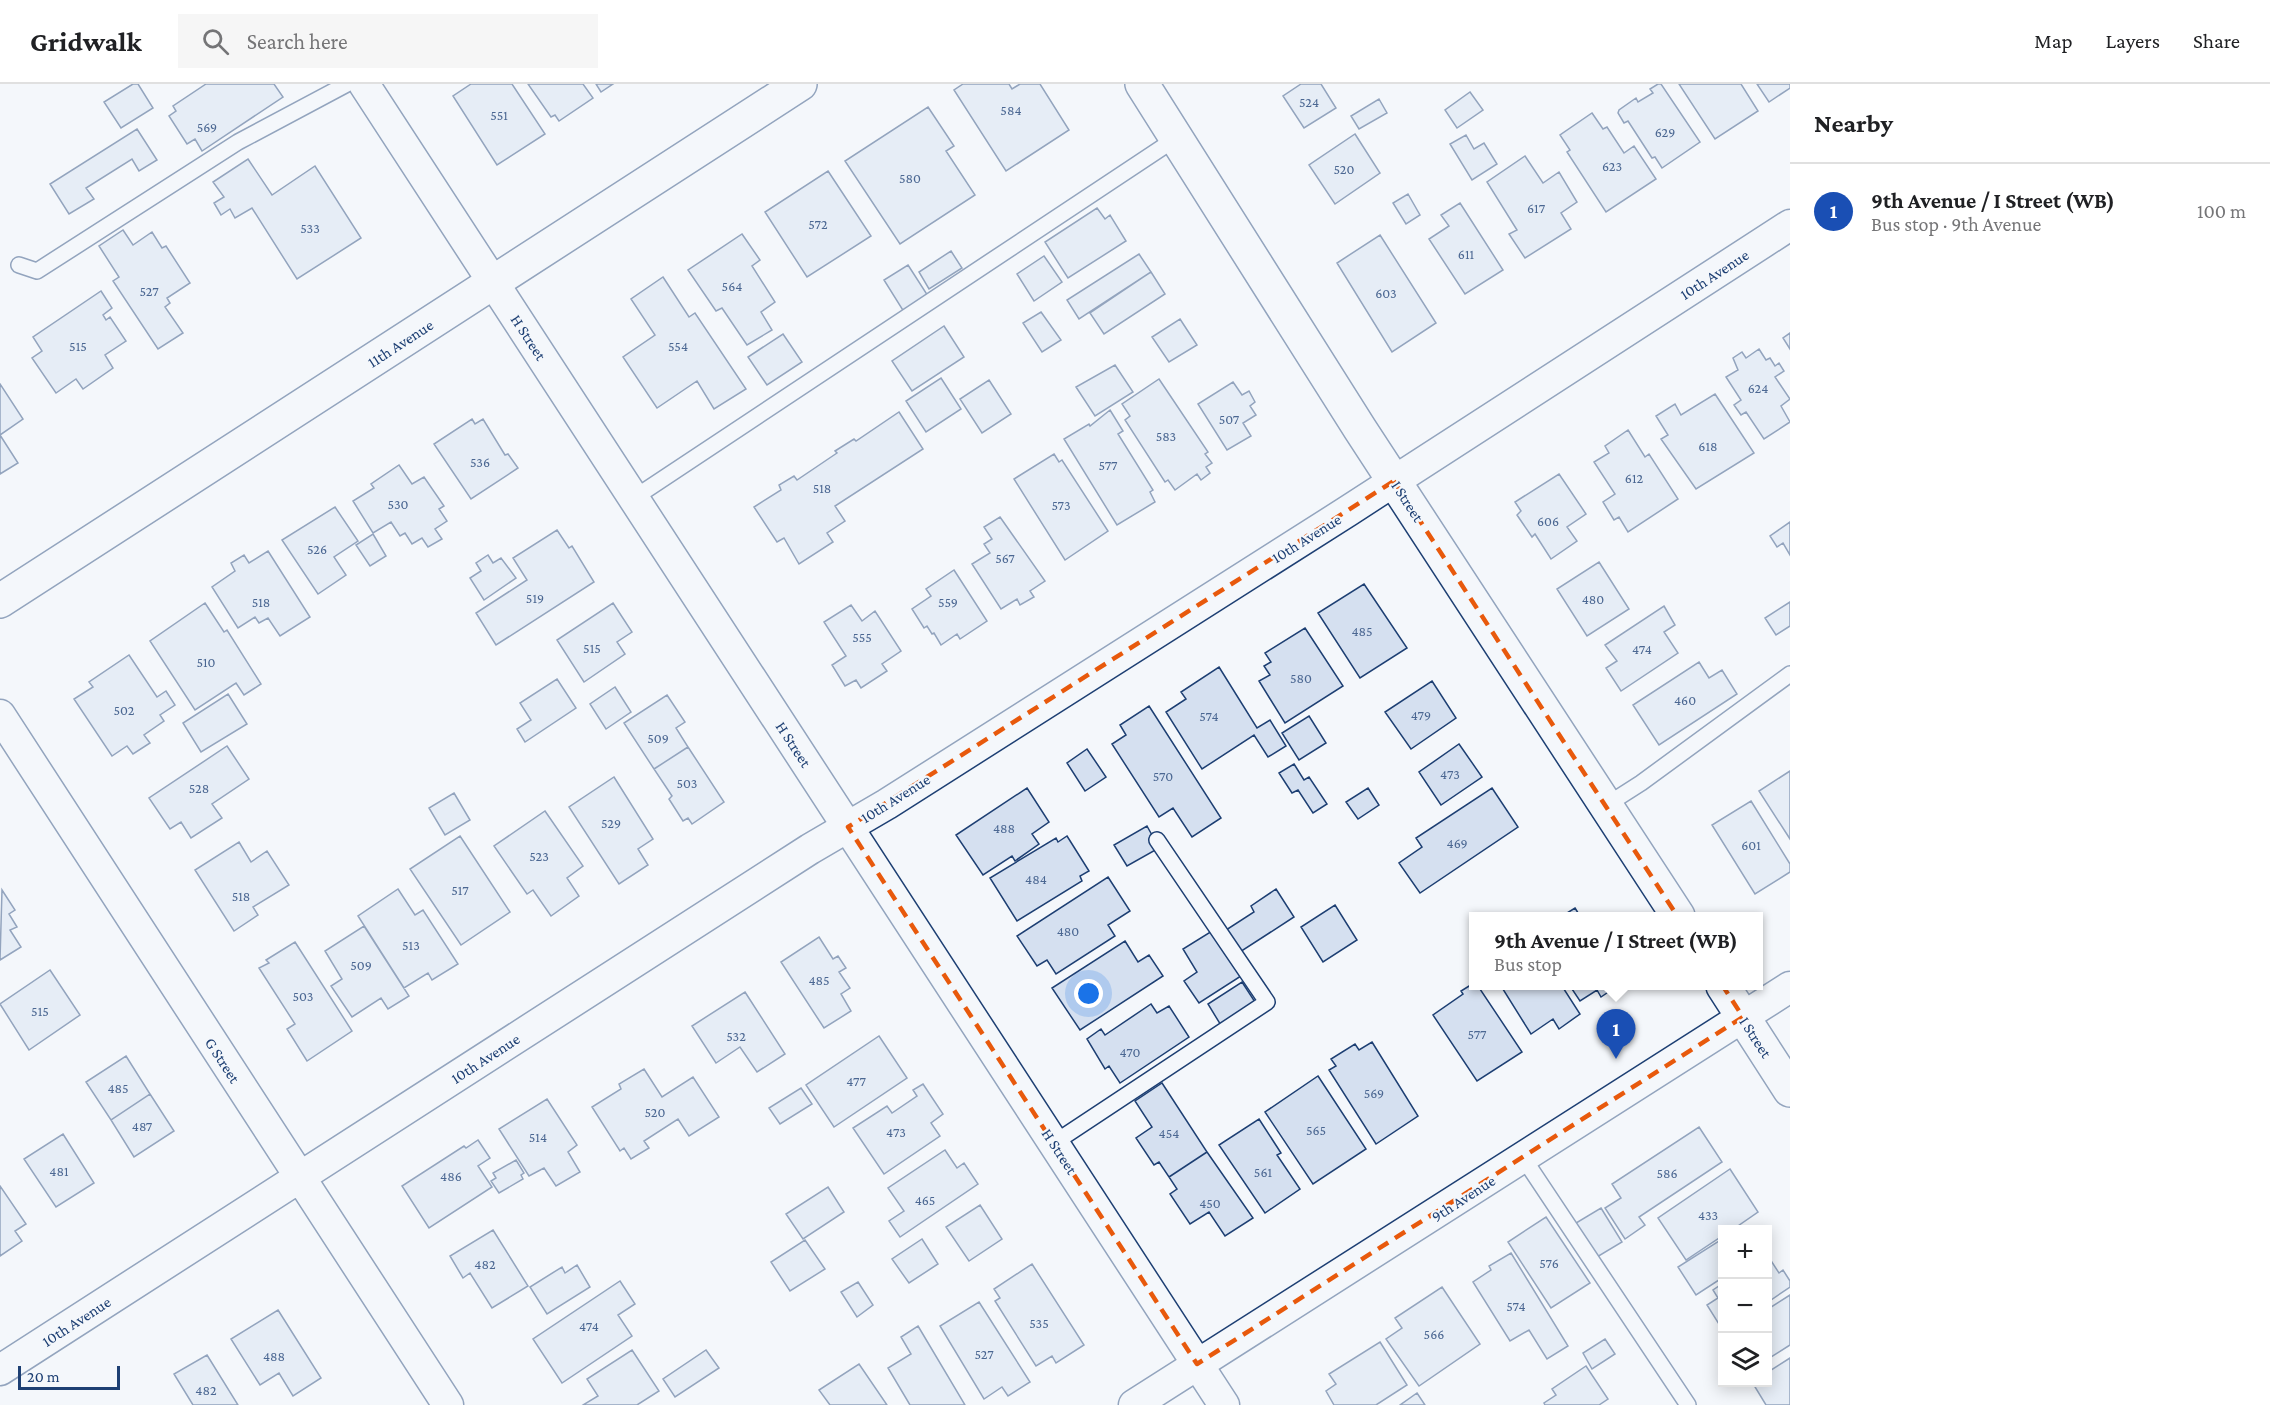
<!DOCTYPE html>
<meta charset="utf-8">
<style>
:root{--surface:#fff;--page:#f6f6f6;--text:#202124;--muted:#757577;--line:#e0e0e0;--accent:#7c3aed}
body{margin:0;font-family:"Crimson Pro",serif;background:var(--page);color:var(--text)}
.controls{position:absolute;right:18px;bottom:18px;display:grid;overflow:hidden;border-radius:0px;box-shadow:0 3px 15px #0003}
.controls button{width:54px;height:54px;display:grid;place-items:center;padding:0;border:0;border-bottom:2px solid var(--line);background:var(--surface);color:var(--text);font:30px sans-serif}
.scale{position:absolute;left:18px;bottom:15px;width:102px;box-sizing:border-box;padding-left:6px;border:3px solid #1d3f73;border-top:0;font-size:16px;line-height:21px;white-space:nowrap;color:#1d3f73;-webkit-text-stroke:4px #f4f7fb;paint-order:stroke}
.you{position:absolute;left:1089px;top:910px;width:21px;height:21px;margin:-15px;border:4px solid #fff;border-radius:50%;background:#1a73e8;box-shadow:0 0 0 9px #1a73e833}
.badge{display:grid;place-items:center;width:39px;height:39px;border-radius:50%;background:var(--accent);color:#fff;font-size:20px;font-weight:700}
.pin{position:absolute;translate:-50% -50px;filter:drop-shadow(0 2px 3px #0008)}
.pin::after{content:'';position:absolute;top:32px;width:21px;height:18px;background:inherit;clip-path:polygon(0 0,100% 0,50% 100%)}
.popup{position:absolute;left:1469px;top:828px;width:294px;height:78px;box-sizing:border-box;display:grid;place-content:center;border-radius:0px;background:var(--surface);filter:drop-shadow(0 2px 4px #0005);font-size:20px;white-space:nowrap;color:var(--muted)}
.popup b{font-size:22px;color:var(--text)}
.popup::after{content:'';position:absolute;left:50%;top:100%;margin-left:-12px;border:12px solid transparent;border-top-color:var(--surface)}
.list{margin:0;padding:0;list-style:none}
h2{display:flex;justify-content:space-between;align-items:center;height:78px;margin:0;padding:0 24px;font-size:26px}
h2 small{font-size:20px;font-weight:400;color:var(--muted)}
.list li{display:grid;grid-template-columns:39px 1fr auto;gap:18px;align-items:center;box-sizing:border-box;height:96px;padding:0 24px;border-top:2px solid var(--line)}
.list b{display:block;font-size:22px;white-space:nowrap}
.list p{margin:0;font-size:20px;white-space:nowrap;color:var(--muted)}
.list em{font-size:20px;font-style:normal;color:var(--muted)}
.icon{flex:none;width:33px;height:33px;fill:none;stroke:currentColor;stroke-width:2;stroke-linecap:round;stroke-linejoin:round}
.map{position:relative;flex:none;width:1790px;height:1321px;overflow:hidden}
header{display:flex;align-items:center;gap:36px;box-sizing:border-box;height:84px;padding:0 30px;background:var(--surface);border-bottom:2px solid var(--line)}
header strong{font-size:28px}
nav{display:flex;gap:33px;margin-inline-start:auto;font-size:21px}
.search{width:420px;height:54px;background:var(--page);display:flex;align-items:center;gap:15px;box-sizing:border-box;padding:0 21px;border-radius:0px;color:var(--muted);font-size:22px}
main{display:flex}
aside{flex:1;background:var(--surface)}
.map>svg:first-child{display:block}
</style>
<header>
<strong>Gridwalk</strong>
<div class="search"><svg class="icon" aria-label="search" viewBox="0 0 24 24"><circle cx="10" cy="10" r="6"/><path d="M15 15l6 6"/></svg>Search here</div>
<nav><a>Map</a><a>Layers</a><a>Share</a></nav>
</header>
<main>
<div class="map">
<svg width="1790" height="1321" viewBox="0 0 1790 1321">
<rect width="100%" height="100%" fill="#f4f7fb"/>
<path fill="#d5e0f0" stroke="#1d3f73" stroke-width="1.5" d="M133 0H138L153 24 121 44 104 18Z
M206 0H274L283 13 202 67 195 55 187 60 169 32 176 27 173 22Z
M471 0H512L545 50 497 81 453 12Z
M528 0H583L593 14 559 37 555 31 551 33Z
M596 0H613L601 8Z
M963 0H1009L1012 5 1020 0H1040L1069 46 1006 87 954 6Z
M1301 0H1321L1336 24 1304 44 1283 12Z
M1658 0H1661L1700 58 1662 84 1655 73 1652 74 1628 37 1624 39 1618 29 1619 26 1636 14 1638 18 1653 9 1650 5Z
M1679 0H1741L1758 27 1715 55Z
M1757 0H1790V4L1769 18Z
M1470 8 1483 26 1457 44 1445 26Z
M1379 15 1387 29 1359 45 1351 32Z
M928 23 954 62 946 67 975 111 900 160 845 77Z
M1592 29 1603 45 1607 43 1624 69 1634 62 1656 95 1606 128 1567 68 1570 66 1560 51Z
M137 45 157 76 139 87 132 75 86 104 94 115 69 130 50 100Z
M1355 50 1380 89 1335 120 1309 81Z
M1466 51 1474 65 1484 59 1497 80 1472 96 1450 60Z
M1525 72 1543 99 1559 88 1577 118 1561 129 1571 145 1525 174 1509 150 1517 146 1487 98Z
M248 75 272 111 315 82 361 154 297 195 252 124 235 134 230 125 221 131 214 119 224 113 213 98Z
M828 87 871 152 807 193 765 128Z
M1408 110 1420 131 1406 140 1393 119Z
M1460 119 1503 186 1465 210 1429 155 1449 142 1441 131Z
M1097 124 1105 135 1110 131 1126 157 1068 194 1045 158Z
M123 146 133 161 152 148 162 164 166 162 190 199 167 214 170 219 165 223 183 249 158 265 113 197 119 193 99 162Z
M742 150 760 176 752 182 775 218 761 228 772 246 747 261 722 224 716 227 688 186Z
M1380 151 1436 239 1392 268 1337 179Z
M951 167 962 184 929 205 919 188Z
M1139 170 1151 188 1079 235 1067 216Z
M1044 172 1062 198 1034 217 1017 190Z
M908 181 928 212 904 228 884 196Z
M1151 188 1165 210 1104 250 1090 229Z
M663 193 689 233 695 229 746 305 714 325 697 297 657 324 623 273 655 251 631 215Z
M101 207 112 224 103 231 106 236 110 233 126 257 105 271 113 284 83 305 76 295 56 309 32 274 42 267 33 253Z
M1041 228 1061 256 1042 268 1023 239Z
M1180 235 1197 261 1169 278 1152 253Z
M944 242 964 273 912 307 892 277Z
M1790 249V265L1783 254Z
M783 250 802 278 767 301 748 273Z
M1759 265 1766 276 1770 274 1775 282 1779 279 1784 287 1775 293 1790 315 1781 322 1790 338 1764 355 1746 328 1741 331 1734 321 1741 316 1726 293 1738 286 1733 274 1742 268 1746 274Z
M1115 281 1133 308 1095 332 1076 303Z
M941 294 961 325 926 348 906 317Z
M1159 295 1208 368 1205 370 1212 379 1206 383 1210 389 1201 396 1197 390 1175 406 1168 396 1165 398 1125 336 1130 332 1122 320Z
M989 296 1011 330 982 349 960 315Z
M1233 298 1242 311 1249 307 1255 318 1250 322 1256 331 1243 339 1251 352 1227 366 1198 320Z
M0 300 23 335 0 351Z
M1715 310 1754 369 1696 405 1661 355 1668 351 1656 332 1675 320 1681 331Z
M1110 326 1123 347 1118 350 1153 406 1150 408 1155 418 1117 441 1064 355 1089 340 1090 342Z
M899 328 923 365 835 422 845 437 827 449 833 458 799 480 784 454 777 458 754 423 781 406 779 401 794 392 797 396 837 369 835 367 854 355 856 357Z
M472 335 475 340 483 335 505 371 508 370 518 384 471 415 434 360Z
M1628 346 1645 373 1649 370 1678 415 1628 448 1619 433 1614 436 1603 418 1615 410 1594 378 1609 369 1605 362Z
M0 351 18 379 0 390Z
M1054 370 1059 378 1062 376 1108 447 1065 476 1014 395Z
M399 381 412 400 424 393 444 422 439 425 447 437 435 445 442 455 428 463 422 454 412 460 405 449 400 452 391 438 373 449 353 417 374 404 371 400Z
M1559 390 1586 430 1567 443 1577 457 1551 475 1535 450 1532 453 1517 431 1521 427 1515 418Z
M335 423 358 457 334 473 346 491 318 510 282 456Z
M1000 433 1045 497 1030 507 1034 513 1020 521 1017 515 1001 525 972 480 990 469 984 460 992 455 984 443Z
M1790 438V471L1783 459 1777 463 1770 452Z
M557 446 569 464 572 462 594 498 496 561 476 529 527 496 513 474Z
M373 450 386 472 370 482 356 461Z
M268 467 310 533 280 552 268 534 259 539 255 533 238 544 212 503 235 487 231 479 244 471 249 479Z
M488 471 493 479 501 474 516 494 484 516 470 494 481 487 476 479Z
M1599 478 1629 525 1587 552 1557 505Z
M954 486 987 537 960 555 957 550 941 561 934 549 932 550 927 542 924 544 912 525 931 512 926 505Z
M1364 500 1407 564 1360 594 1318 529Z
M1790 518V542L1776 551 1765 534Z
M205 519 224 548 227 546 261 600 244 611 236 599 195 626 150 557Z
M613 519 632 548 617 558 625 570 584 598 557 556Z
M851 521 862 537 875 527 901 567 882 580 887 587 861 604 856 596 845 602 832 581 846 572 824 538Z
M1664 522 1675 541 1664 548 1678 569 1621 607 1606 584 1617 577 1605 561Z
M1305 544 1343 602 1285 639 1259 597 1270 591 1264 582 1271 578 1265 569Z
M129 571 157 613 166 607 175 621 160 631 164 637 144 651 150 659 133 670 127 662 112 672 74 615 93 603 89 598Z
M1699 578 1709 594 1722 586 1737 610 1659 661 1633 621Z
M1219 583 1257 644 1270 636 1286 662 1268 673 1254 651 1202 685 1166 628 1186 615 1181 608Z
M557 595 576 624 525 658 517 645 531 636 520 619Z
M1432 597 1456 634 1411 665 1385 628Z
M615 603 631 628 606 645 590 620Z
M228 610 247 640 201 668 183 639Z
M667 611 685 638 676 644 688 663 654 685 624 639Z
M1149 622 1221 734 1192 753 1173 724 1159 733 1112 660 1126 651 1120 641Z
M1309 632 1326 659 1299 676 1282 649Z
M1459 660 1482 693 1441 721 1419 688Z
M227 662 249 695 212 720 222 734 191 754 181 738 170 745 149 714Z
M688 663 724 718 692 740 688 734 683 737 669 715 672 712 654 685Z
M1087 665 1106 693 1085 707 1067 679Z
M1294 680 1304 696 1309 693 1327 720 1313 729 1298 706 1292 709 1279 689Z
M1790 687V755L1759 707Z
M614 693 653 755 638 765 648 781 619 800 569 723Z
M1027 704 1049 738 1032 750 1039 760 1015 777 1012 772 983 791 956 751Z
M1368 704 1379 721 1358 735 1346 718Z
M1492 704 1518 743 1420 809 1399 779 1422 763 1416 754Z
M454 709 470 736 445 751 429 724Z
M1751 717 1790 780V788L1755 810 1712 741Z
M545 727 583 782 567 794 579 812 551 832 533 806 527 810 494 762Z
M1147 742 1159 764 1127 782 1114 761Z
M460 752 510 828 461 861 410 785Z
M1067 752 1089 787 1080 792 1082 797 1017 837 990 794 1056 754 1058 758Z
M239 758 251 778 267 767 289 801 253 823 258 831 234 847 195 786Z
M1108 793 1130 827 1108 841 1115 852 1056 890 1047 876 1037 882 1017 852Z
M398 805 415 831 423 826 458 880 432 896 428 889 404 904 358 832Z
M1276 805 1294 833 1240 868 1226 846 1254 828 1251 822Z
M2 806 15 826 9 830 17 843 10 846 21 863 0 876Z
M1335 821 1357 856 1323 878 1301 843Z
M1575 824 1580 832H1562Z
M364 842 409 912 388 925 381 914 352 933 331 902 342 895 325 867Z
M1212 847 1241 892 1199 919 1184 897 1197 888 1183 865Z
M819 853 833 875 838 872 846 884 839 888 850 904 841 910 851 927 824 944 781 878Z
M1125 857 1138 878 1149 871 1163 892 1080 946 1052 904Z
M295 858 352 947 307 977 287 945 295 940 259 884 269 879 266 876Z
M50 886 80 931 29 966 0 920Z
M1242 898 1257 921 1222 943 1208 920Z
M1474 899 1478 902 1522 968 1477 997 1433 931 1463 910 1461 907Z
M1501 902H1562L1580 930 1559 945 1553 935 1531 950Z
M1570 902H1617L1601 913 1597 906 1580 917Z
M745 908 785 970 757 988 740 963 716 979 692 942Z
M1151 920 1157 929 1169 922 1189 953 1120 999 1109 982 1105 985 1087 955 1101 945 1105 951Z
M879 952 907 994 834 1043 806 1001Z
M1372 958 1418 1032 1376 1060 1329 986 1336 982 1331 975 1355 960 1359 966Z
M126 972 150 1010 111 1036 86 998Z
M644 985 662 1013 693 993 719 1033 689 1052 678 1035 644 1057 649 1064 631 1075 624 1064 620 1067 592 1023 621 1005 619 1000Z
M1318 992 1366 1065 1313 1100 1265 1028Z
M1162 999 1207 1068 1169 1093 1159 1078 1154 1081 1136 1054 1152 1043 1135 1017Z
M923 1000 943 1030 931 1039 940 1052 884 1090 853 1044 887 1022 892 1029 917 1012 913 1006Z
M801 1004 812 1020 780 1040 769 1024Z
M150 1010 174 1047 134 1073 111 1036Z
M547 1015 577 1061 568 1068 580 1088 556 1102 544 1084 529 1092 499 1045Z
M1259 1035 1281 1069 1277 1071 1300 1105 1265 1129 1219 1061Z
M1699 1043 1722 1078 1639 1133 1645 1141 1625 1155 1605 1124 1621 1114 1612 1100Z
M63 1050 94 1099 56 1123 24 1075Z
M478 1056 490 1074 478 1082 492 1103 429 1144 402 1102 464 1062 466 1064Z
M945 1066 957 1084 964 1079 978 1100 900 1153 889 1137 904 1127 888 1104Z
M1207 1068 1253 1134 1225 1152 1209 1128 1190 1140 1170 1110 1177 1105 1169 1093Z
M516 1076 524 1089 521 1091 523 1095 499 1109 491 1097 496 1094 493 1089Z
M1730 1085 1758 1128 1732 1146H1722V1152L1686 1176 1658 1134Z
M0 1102 26 1140 15 1147 22 1157 0 1172Z
M828 1103 844 1128 803 1155 786 1130Z
M980 1121 1002 1155 969 1177 946 1143Z
M1601 1124 1622 1158 1592 1176 1571 1142Z
M1546 1133 1590 1199 1551 1224 1508 1158Z
M493 1146 528 1202 492 1224 470 1189 463 1194 450 1172Z
M922 1155 938 1180 909 1199 892 1175Z
M1722 1155V1194L1696 1211 1678 1183Z
M805 1156 825 1185 790 1207 771 1178Z
M1511 1169 1568 1262 1547 1275 1529 1246 1510 1257 1473 1198 1491 1186 1489 1182Z
M1768 1172 1779 1189 1783 1186 1790 1197V1203L1768 1218Z
M1032 1180 1084 1261 1056 1279 1052 1272 1036 1282 995 1217 1000 1214 994 1205Z
M577 1181 590 1203 547 1230 530 1203 562 1183 565 1189Z
M620 1197 635 1220 618 1231 632 1252 562 1299 533 1255Z
M858 1198 873 1221 857 1233 841 1208Z
M1722 1200V1245L1707 1221 1718 1214 1713 1206Z
M1442 1203 1480 1260 1419 1302 1386 1255 1402 1244 1395 1234Z
M1790 1211V1261L1768 1275V1225Z
M979 1218 1030 1298 1008 1312 1002 1303 984 1315 940 1242Z
M278 1226 321 1294 293 1312 279 1289 260 1301 231 1255Z
M918 1242 965 1321H910L888 1284 911 1270 901 1253Z
M1605 1255 1615 1270 1592 1285 1583 1269Z
M1380 1258 1407 1301 1376 1321H1334L1326 1307 1336 1300 1329 1290Z
M632 1266 659 1307 637 1321H583L598 1312 587 1295Z
M706 1266 719 1284 675 1313 663 1295Z
M207 1271 238 1321H193L174 1290Z
M1790 1274V1321H1766L1752 1298H1768V1288Z
M859 1280 887 1321H830L819 1306Z
M1586 1282 1608 1315 1599 1321H1545L1544 1319 1556 1311 1552 1305Z
M1417 1309 1425 1321H1400Z"/>
<g fill="none" stroke-linecap="round" stroke-linejoin="round">
<g stroke="#1d3f73" stroke-width="18">
<path id="lane" d="M19 181 37 187 238 58 347 0
M634 414 1178 53
M1605 722 1641 699 1790 590
M1054 1059 1267 918 1157 756
M1524 1075 1688 1321"/>
</g>
<g stroke="#1d3f73" stroke-width="33">
<path id="street" d="M364 0 1224 1321
M0 631 448 1321
M0 1286 810 765 887 720 1348 427 1790 141
M1134 1321 1790 903"/>
</g>
<g stroke="#1d3f73" stroke-width="36">
<path id="secondary" d="M1142 0 1360 345 1678 832
M0 517 800 0
M1723 902 1790 1006"/>
</g>
<use href="#lane" stroke="#f4f7fb" stroke-width="15"/>
<use href="#street" stroke="#f4f7fb" stroke-width="30"/>
<use href="#secondary" stroke="#f4f7fb" stroke-width="33"/>
</g>
<path d="M0 0H1790V1321H0ZM1394 397 1743 933 1197 1280 848 743Z" fill="#f4f7fb" fill-opacity=".55" fill-rule="evenodd"/>
<path fill="none" stroke="#e8590c" stroke-width="4.5" stroke-dasharray="12 8" stroke-linejoin="round" d="M1394 397 1743 933 1197 1280 848 743Z"/>
<g text-anchor="middle" stroke-width="4.5" stroke-linejoin="round" paint-order="stroke">
<g font-size="14" fill="#4b6792">
<text x="1309" y="23">524</text>
<text x="1011" y="31">584</text>
<text x="499" y="36">551</text>
<text x="207" y="48">569</text>
<text x="1665" y="53">629</text>
<text x="1612" y="87">623</text>
<text x="1344" y="90">520</text>
<text x="910" y="99">580</text>
<text x="1536" y="129">617</text>
<text x="818" y="145">572</text>
<text x="310" y="149">533</text>
<text x="1466" y="175">611</text>
<text x="732" y="207">564</text>
<text x="149" y="212">527</text>
<text x="1386" y="214">603</text>
<text x="78" y="267">515</text>
<text x="678" y="267">554</text>
<text x="1758" y="309">624</text>
<text x="1229" y="340">507</text>
<text x="1166" y="357">583</text>
<text x="1708" y="367">618</text>
<text x="480" y="383">536</text>
<text x="1108" y="386">577</text>
<text x="1634" y="399">612</text>
<text x="822" y="409">518</text>
<text x="398" y="425">530</text>
<text x="1061" y="426">573</text>
<text x="1548" y="442">606</text>
<text x="317" y="470">526</text>
<text x="1005" y="479">567</text>
<text x="535" y="519">519</text>
<text x="1593" y="520">480</text>
<text x="261" y="523">518</text>
<text x="948" y="523">559</text>
<text x="1362" y="552">485</text>
<text x="862" y="558">555</text>
<text x="592" y="569">515</text>
<text x="1642" y="570">474</text>
<text x="206" y="583">510</text>
<text x="1301" y="599">580</text>
<text x="1685" y="621">460</text>
<text x="124" y="631">502</text>
<text x="1421" y="636">479</text>
<text x="1209" y="637">574</text>
<text x="658" y="659">509</text>
<text x="1450" y="695">473</text>
<text x="1163" y="697">570</text>
<text x="687" y="704">503</text>
<text x="199" y="709">528</text>
<text x="611" y="744">529</text>
<text x="1004" y="749">488</text>
<text x="1457" y="764">469</text>
<text x="1751" y="766">601</text>
<text x="539" y="777">523</text>
<text x="1036" y="800">484</text>
<text x="460" y="811">517</text>
<text x="241" y="817">518</text>
<text x="1068" y="852">480</text>
<text x="411" y="866">513</text>
<text x="361" y="886">509</text>
<text x="819" y="901">485</text>
<text x="303" y="917">503</text>
<text x="40" y="932">515</text>
<text x="1477" y="955">577</text>
<text x="736" y="957">532</text>
<text x="1130" y="973">470</text>
<text x="856" y="1002">477</text>
<text x="118" y="1009">485</text>
<text x="1374" y="1014">569</text>
<text x="655" y="1033">520</text>
<text x="142" y="1047">487</text>
<text x="1316" y="1051">565</text>
<text x="896" y="1053">473</text>
<text x="1169" y="1054">454</text>
<text x="538" y="1058">514</text>
<text x="59" y="1092">481</text>
<text x="1263" y="1093">561</text>
<text x="1667" y="1094">586</text>
<text x="451" y="1097">486</text>
<text x="925" y="1121">465</text>
<text x="1210" y="1124">450</text>
<text x="1708" y="1136">433</text>
<text x="1549" y="1184">576</text>
<text x="485" y="1185">482</text>
<text x="1516" y="1227">574</text>
<text x="1039" y="1244">535</text>
<text x="589" y="1247">474</text>
<text x="1434" y="1255">566</text>
<text x="984" y="1275">527</text>
<text x="274" y="1277">488</text>
<text x="206" y="1311">482</text>
</g>
<g font-size="16" fill="#1d3f73" stroke="#f4f7fb">
<text transform="translate(1714 190) rotate(-33)" y="6">10th Avenue</text>
<text transform="translate(529 253) rotate(57)" y="6">H Street</text>
<text transform="translate(400 259) rotate(-33)" y="6">11th Avenue</text>
<text transform="translate(1408 417) rotate(57)" y="6">I Street</text>
<text transform="translate(1306 454) rotate(-32)" y="6">10th Avenue</text>
<text transform="translate(794 660) rotate(57)" y="6">H Street</text>
<text transform="translate(895 714) rotate(-32)" y="6">10th Avenue</text>
<text transform="translate(1756 953) rotate(57)" y="6">I Street</text>
<text transform="translate(485 974) rotate(-33)" y="6">10th Avenue</text>
<text transform="translate(223 976) rotate(57)" y="6">G Street</text>
<text transform="translate(1060 1067) rotate(57)" y="6">H Street</text>
<text transform="translate(1463 1114) rotate(-33)" y="6">9th Avenue</text>
<text transform="translate(76 1237) rotate(-33)" y="6">10th Avenue</text>
</g>
</g>
</svg>
<div class="controls">
<button>+</button>
<button>−</button>
<button><svg class="icon" aria-label="layers" viewBox="0 0 24 24"><path d="M12 4l9 5-9 5-9-5zM3 14l9 5 9-5"/></svg></button>
</div>
<div class="scale">20 m</div>
<div class="you"></div>
<div class="pin badge" style="left:1616px;top:975px;background:#1a4fb4">1</div>
<div class="popup"><b>9th Avenue / I Street (WB)</b>Bus stop</div>
</div>
<aside>
<h2>Nearby<small></small></h2>
<ul class="list">
<li><span class="badge" style="background:#1a4fb4">1</span><div><b>9th Avenue / I Street (WB)</b><p>Bus stop · 9th Avenue</p></div><em>100 m</em></li>
</ul>
</aside>
</main>
